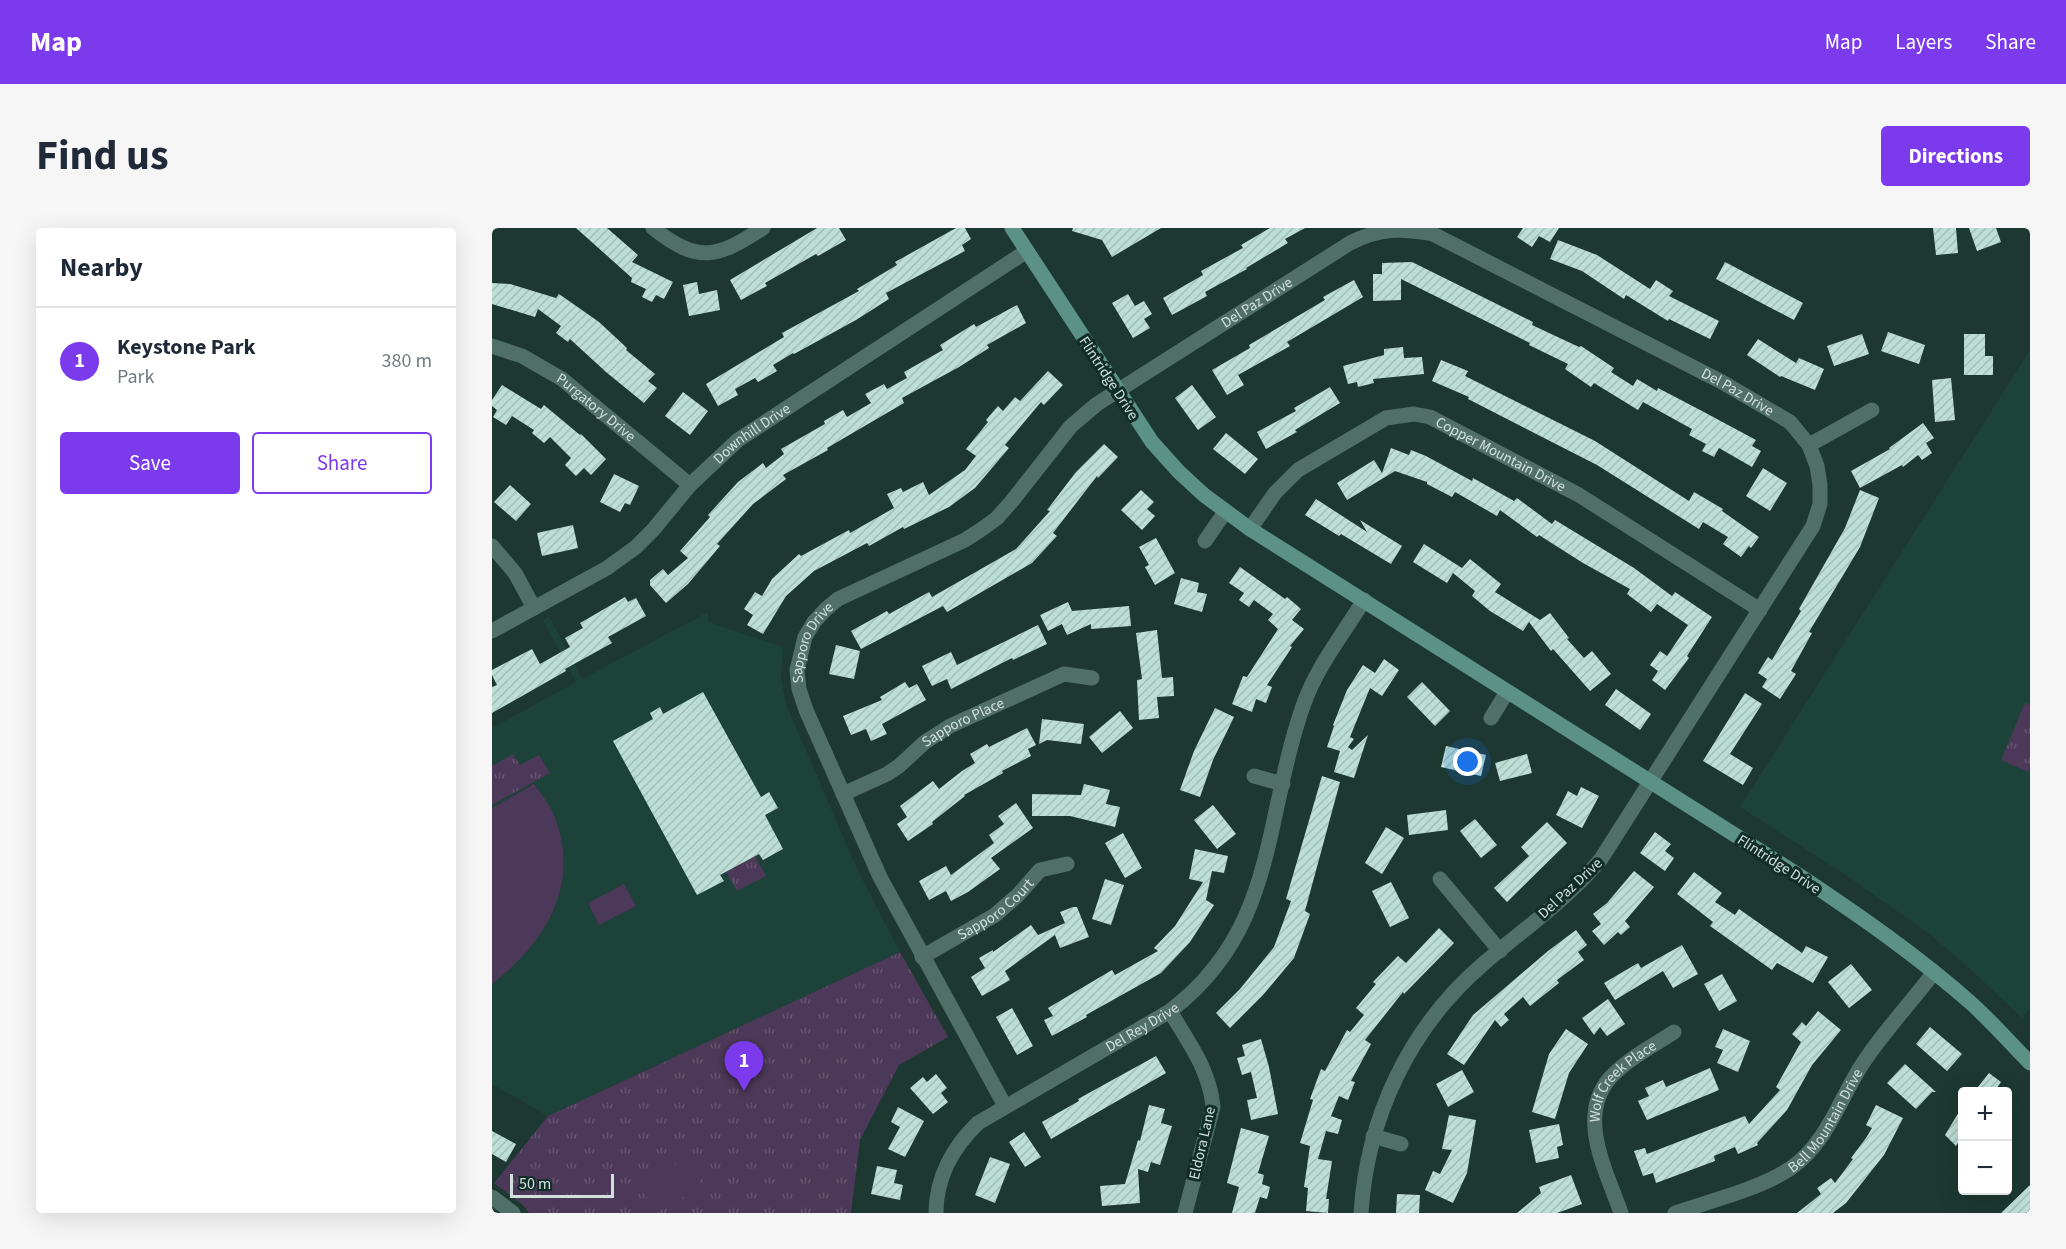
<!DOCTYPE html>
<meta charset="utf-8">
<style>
:root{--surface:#fff;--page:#f6f6f7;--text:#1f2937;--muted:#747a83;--line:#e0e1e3;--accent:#7c3aed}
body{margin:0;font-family:"Source Sans 3",sans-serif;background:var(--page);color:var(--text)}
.controls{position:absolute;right:18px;bottom:18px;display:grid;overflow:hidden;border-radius:6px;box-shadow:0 6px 24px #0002}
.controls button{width:54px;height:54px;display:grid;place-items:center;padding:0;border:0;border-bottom:2px solid var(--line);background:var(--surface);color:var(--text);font:30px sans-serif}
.scale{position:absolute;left:18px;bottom:15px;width:104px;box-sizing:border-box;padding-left:6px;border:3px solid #d0e0dc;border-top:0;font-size:16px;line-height:21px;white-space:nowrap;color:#d0e0dc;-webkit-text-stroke:4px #112d27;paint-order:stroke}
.you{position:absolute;left:976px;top:534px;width:21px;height:21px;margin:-15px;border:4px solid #fff;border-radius:50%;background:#1a73e8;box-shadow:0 0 0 9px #1a73e833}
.badge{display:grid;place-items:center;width:39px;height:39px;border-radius:50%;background:var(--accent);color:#fff;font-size:20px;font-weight:700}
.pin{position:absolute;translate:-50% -50px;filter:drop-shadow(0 2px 3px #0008)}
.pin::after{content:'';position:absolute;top:32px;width:21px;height:18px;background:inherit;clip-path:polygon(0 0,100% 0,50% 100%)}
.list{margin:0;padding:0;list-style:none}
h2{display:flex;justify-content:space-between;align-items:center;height:78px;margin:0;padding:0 24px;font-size:26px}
h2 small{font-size:20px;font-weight:400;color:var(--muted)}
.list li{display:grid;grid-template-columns:39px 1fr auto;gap:18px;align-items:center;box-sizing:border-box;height:108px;padding:0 24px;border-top:2px solid var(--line)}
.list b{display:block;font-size:22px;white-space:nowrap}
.list p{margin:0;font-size:20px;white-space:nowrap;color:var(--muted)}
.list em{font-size:20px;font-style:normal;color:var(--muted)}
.actions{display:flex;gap:12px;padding:18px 24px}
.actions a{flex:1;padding:14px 0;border:2px solid var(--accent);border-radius:6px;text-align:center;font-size:21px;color:var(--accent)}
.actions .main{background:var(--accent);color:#fff}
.map{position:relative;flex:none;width:1538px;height:985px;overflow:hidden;border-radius:6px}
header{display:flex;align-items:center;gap:36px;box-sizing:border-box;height:84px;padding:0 30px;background:var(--accent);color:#fff}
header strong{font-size:28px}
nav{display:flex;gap:33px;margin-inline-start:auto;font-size:21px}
.intro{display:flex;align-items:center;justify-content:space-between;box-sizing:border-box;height:144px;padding:0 36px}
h1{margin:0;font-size:42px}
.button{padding:15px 27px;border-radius:6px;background:var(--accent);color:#fff;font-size:21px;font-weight:700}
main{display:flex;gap:36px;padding:0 36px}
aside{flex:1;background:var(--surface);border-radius:6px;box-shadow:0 6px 24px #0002}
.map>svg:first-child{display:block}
</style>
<header>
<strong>Map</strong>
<nav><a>Map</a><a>Layers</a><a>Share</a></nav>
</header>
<div class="intro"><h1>Find us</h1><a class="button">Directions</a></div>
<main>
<aside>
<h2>Nearby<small></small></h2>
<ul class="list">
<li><span class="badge">1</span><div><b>Keystone Park</b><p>Park</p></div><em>380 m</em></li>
</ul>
<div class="actions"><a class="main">Save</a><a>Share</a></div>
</aside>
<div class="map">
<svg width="1538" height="985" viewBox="0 0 1538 985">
<defs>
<pattern id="grass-tufts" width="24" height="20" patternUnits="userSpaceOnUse" patternTransform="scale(1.5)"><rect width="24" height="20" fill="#4c3858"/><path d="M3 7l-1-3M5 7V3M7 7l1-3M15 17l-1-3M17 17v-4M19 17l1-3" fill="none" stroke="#65546f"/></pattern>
<pattern id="building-hatch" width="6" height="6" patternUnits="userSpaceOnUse" patternTransform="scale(1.5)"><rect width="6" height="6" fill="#bdded5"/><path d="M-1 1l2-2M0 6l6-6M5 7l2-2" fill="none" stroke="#a4bfb8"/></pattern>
</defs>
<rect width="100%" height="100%" fill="#1c3831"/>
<path fill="#1c423a" d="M1538 122V781L1530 790 1478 741 1440 708 1354 647 1248 579Z
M216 384V394L291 419 289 450 294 476 366 643 408 724 56 888 0 856V500L84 454 51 392 57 388 90 451Z"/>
<path fill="url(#grass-tufts)" d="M1533 475 1538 477V538L1536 544 1509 532Z
M21 526 28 537 47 527 58 545 0 577V538Z
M263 628 274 648 245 663 234 644Z
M408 724 456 809 407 837 368 912 359 985H37L31 977 2 955 56 888Z"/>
<path fill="#4c3858" d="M42 556C49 566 58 576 62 587 90 656 53 715 0 756V580Z
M132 656 144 678 107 697 96 675Z
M195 930 211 958 164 985 148 957Z"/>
<path fill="url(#building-hatch)" d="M84 0H115L146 27 140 34 181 54 172 71 164 67 160 74 150 69 154 61 139 54 140 50Z
M325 0H347L354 12 326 28 324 26 273 55 275 58 249 72 238 52Z
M464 0H473L479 11 470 17 473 23 394 65 397 71 364 92 302 126 301 125 281 137 285 143 266 154 263 150 243 161 246 167 226 178 214 156 292 109 290 105 367 63 365 61 405 37 403 34Z
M581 0H669L620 29 610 12 580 3Z
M778 0H813L793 11 796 15 754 40 755 41 713 64 715 68 680 87 671 70 711 47 709 43 751 20 749 17Z
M1031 0H1067L1058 14 1047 8 1040 19 1025 9Z
M1441 0H1464L1466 25 1444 27Z
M1477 0H1504L1509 14 1485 23Z
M1066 12 1105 27 1158 61 1164 52 1181 63 1177 68 1227 93 1218 111 1177 91 1176 93 1134 67 1132 71 1090 43 1058 31Z
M920 34 1041 94 1040 97 1087 119 1089 118 1122 140 1119 144 1141 158 1145 151 1165 163 1166 160 1210 183 1264 212 1260 218 1269 223 1260 239 1227 220 1222 229 1210 223 1214 216 1197 207 1200 201 1151 174 1146 182 1102 155 1099 159 1073 141 1076 136 1037 117 1038 115 909 51V72L881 73V46H890V35Z
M1233 34 1311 75 1302 92 1224 51Z
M862 52 871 69 795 114 798 118 746 147 752 157 735 167 720 142 758 120 757 117 833 72 831 69Z
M205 54 207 66 225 62 228 82 197 88 191 57Z
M0 55 18 56 64 70 67 66 107 94 135 120 134 122 163 146 156 153 165 160 152 175 114 144 78 111 76 114 64 105 69 98 46 81 43 89 0 76Z
M636 66 643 78 652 73 660 86 652 91 658 100 641 110 620 75Z
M525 77 534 95 495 117 497 120 467 139 410 170 412 175 335 220 336 222 291 247 294 251 261 276 225 316 228 318 196 356 174 375 158 357V352L171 341 176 347 196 330 188 323 218 289 216 287 246 254 271 235 274 240 292 226 289 221 333 196 332 193 351 182 355 189 379 175 373 166 392 156 395 161 415 150 412 144 451 122 448 117 482 96 484 99Z
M1396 104 1433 117 1427 136 1389 123Z
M1370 106 1377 126 1342 138 1335 118Z
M1472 106H1493V128H1501V147H1472Z
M1266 111 1304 135 1307 130 1332 141 1323 162 1289 148 1288 149 1255 127Z
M911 119 912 130 930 129 932 146 881 151 882 155 866 159 865 154 856 156 851 138 892 127V121Z
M949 132 976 143 973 148 1103 213 1197 273 1202 264 1231 281 1230 283 1267 309 1259 320 1257 318 1249 329 1231 316 1236 309 1211 294 1207 301 1105 237 976 171 977 169 940 153Z
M556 143 571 157 552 177 549 174 513 217 517 220 483 260 457 279 412 301 411 299 377 318 375 315 322 343 294 368 271 406 255 397 261 387 252 381 263 364 270 368 280 351 307 326 309 328 357 302 358 305 402 280 395 266 409 260 411 264 431 254 437 267 473 242 484 228 474 221 496 194 494 192 506 178 511 183 523 169 528 173Z
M1459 150 1463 192 1443 194 1440 152Z
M10 157 49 181 52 177 88 207 89 206 114 231 99 247 92 240 84 248 73 237 79 230 58 209 52 215 40 205 42 202 20 188 14 197 1 189 5 182 0 178V172Z
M700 157 724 189 706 202 683 170Z
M838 159 848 175 803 202 805 204 774 221 765 204 804 183 802 180Z
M191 164 216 183 198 207 173 188Z
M1431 195 1442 210 1434 215 1440 225 1430 232 1426 227 1411 239 1410 237 1368 260 1359 243 1398 221 1397 220Z
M734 205 766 231 753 246 721 221Z
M612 216 626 229 606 250 605 248 561 305 565 308 540 335 455 384 451 378 369 421 359 403 395 383 397 386 437 364 440 369 524 321 558 283 555 282 584 244Z
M899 220 917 227 919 222 934 228 980 253 981 250 1022 273 1025 270 1060 296 1063 292 1142 340 1180 368 1183 364 1220 389 1195 428 1197 430 1173 462 1160 452 1166 443 1158 437 1168 423 1175 428 1196 397 1165 376 1159 384 1135 366 1138 361 1091 335 1047 307 1045 309 1008 282 1005 288 963 264 960 269 935 256V254L903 243 855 272 845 255 882 232 890 245Z
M1271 240 1295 255 1278 283 1254 268Z
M122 246 147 258 138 277 133 275 128 284 108 274Z
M18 257 39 276 24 293 2 274Z
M649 262 662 274 655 281 663 288 650 302 629 282Z
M1368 262 1387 270 1368 319 1317 404 1320 405 1299 443 1304 446 1288 471 1270 459 1275 451 1266 445 1276 429 1280 432 1309 383 1307 381 1353 300Z
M824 271 875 304 868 292 910 318 899 336 849 306 847 308 813 287Z
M81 297 86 320 50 328 45 305Z
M664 310 683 345 663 357 653 339 657 337 647 319Z
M932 316 970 340 978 331 1009 356 1003 364 1048 392 1058 385 1077 410 1075 411 1092 430 1100 423 1119 446 1098 463 1061 421 1059 423 1037 394 1031 403 998 383 980 368 983 363 961 345 955 355 921 334Z
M748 339 793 371 795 369 809 381 800 392 812 401 798 418 800 419 775 457 780 459 774 475 764 471 760 484 740 476 751 448 755 449 786 401 776 392 781 386 762 372 757 379 747 372 752 365 737 355Z
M689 350 707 355 705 364 715 366 710 384 682 376Z
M133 369 136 374 144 370 154 388 116 409 120 415 73 441 74 443 0 485V459L5 457 0 447V442L40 421 48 436 78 419 73 410 91 400 88 395Z
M576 374 580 383 637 378 639 398 599 401V396L575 407 570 396 556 403 548 387Z
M546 397 555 416 521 432 520 430 459 461 455 451 440 458 430 438 459 424 465 437Z
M665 402 670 450 681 449 682 468 665 469 667 490 647 492 645 452 650 451 644 405Z
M344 417 368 423 362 451 337 446Z
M892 431 907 442 890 468 878 460 858 509 862 511 856 519 860 522 876 507 862 550 842 544 848 523 835 519 842 498 841 497 855 462 871 437 883 445Z
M413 454 417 460 425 456 434 472 390 496 395 506 379 513 374 501 359 507 351 488 390 472 388 469Z
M930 454 958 483 943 498 915 469Z
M1124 461 1159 486 1148 502 1113 477Z
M211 464 269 569 277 564 286 580 273 587 291 621 271 632 267 626 228 647 232 653 205 667 121 513 161 491 158 485 168 479 171 486Z
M1253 465 1270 476 1238 526 1261 540 1251 557 1211 533Z
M723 480 742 489 721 532 708 569 688 562 702 523Z
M628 483 641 500 610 525 597 509Z
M550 491 592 496 589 516 555 512 547 516Z
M535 500 544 517 536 521 539 528 510 543 511 545 472 567 473 568 440 594 441 596 416 613 405 596 415 589 408 578 441 553 447 561 470 543 483 535 478 526 495 516 497 519Z
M954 518 994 527 989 548 949 539Z
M1035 526 1040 545 1008 553 1003 535Z
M830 548 848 554 813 683 818 686 802 730 771 767 738 800 724 785 748 761 782 719 799 673 794 671Z
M592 556 618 562 614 576 628 579 623 599 578 588H540V566L589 567Z
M1089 559 1107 568 1090 600 1064 587 1076 563 1085 568Z
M524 575 541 600 499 630 508 641 476 664 459 673 454 663 437 672 427 653 454 638 459 647 502 615 497 607 512 596 506 588Z
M721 577 744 606 725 621 702 592Z
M954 582 956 602 917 607 915 587Z
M983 591 1005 617 989 630 968 603Z
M1055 594 1075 615 1015 674 1002 660 1037 628 1029 619Z
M894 599 912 610 890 646 873 635Z
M1163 604 1179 616 1173 623 1182 630 1173 643 1148 625Z
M631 605 650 640 633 650 613 615Z
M703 621 736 628 732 645 720 643 714 672 722 677 698 714 669 745 594 787 595 789 560 808 552 792 561 788 556 780 620 742 623 747 666 723 662 720 683 698 711 654 697 651Z
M1142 643 1162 659 1133 693 1138 699 1129 707 1126 704 1112 717 1100 703 1109 696 1101 686 1115 675Z
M1202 644 1230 665 1223 674 1243 687 1247 681 1310 725 1314 718 1336 729 1321 755 1285 735 1280 742 1218 698 1221 694 1185 666Z
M613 651 632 657 619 697 600 691Z
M899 654 917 690 898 699 880 663Z
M581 679H585L597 709 568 720 563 707 513 743 518 752 490 768 479 749 493 740 487 730 501 722V724L539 697 546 707 573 695 568 684Z
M947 700 962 715 912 766 911 764 873 812 879 816 859 853 863 854 856 872 847 868 839 888 850 892 846 906 834 903 826 931 840 933 834 971H837L836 985 814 983 816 960 812 959 818 918 808 915 821 872 818 871 829 841 833 843 855 802 858 804 872 787 864 780 884 756 881 754 906 728 914 735Z
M1084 702 1095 717 1086 724 1092 732 1065 752 1067 755 1038 778 1031 769 1012 786 1017 792 1009 799 1003 792 972 837 955 826 981 787 1056 723Z
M1190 717 1206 746 1181 760 1171 743 1123 772 1112 755 1146 735 1149 740Z
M1359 736 1380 762 1357 780 1336 754Z
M1230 746 1245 773 1227 783 1212 756Z
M1116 771 1133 796 1115 808 1108 799 1102 807 1090 790Z
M520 780 541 818 525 827 504 789Z
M1326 783 1349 802 1320 837 1295 882 1265 915 1266 917 1246 926 1243 919 1222 928 1223 933 1164 955 1161 945 1151 948 1142 923 1153 920 1155 926 1253 888 1257 896 1288 862 1284 859 1309 814 1300 806 1310 794 1314 798Z
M1438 799 1470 826 1455 843 1424 816Z
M1074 801 1096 816 1077 845 1063 891 1040 884 1057 826Z
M1231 801 1258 813 1246 844 1225 835 1231 822 1223 819Z
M769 811 777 839 786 886 759 892 755 872 765 870 759 844 750 847 745 830 753 828 750 817Z
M664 828 674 845 559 911 550 894 587 873 586 871Z
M1413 836 1444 864H1440L1424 881 1395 855Z
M1218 840 1227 862 1155 892 1146 873 1157 868 1153 860 1171 852 1174 859Z
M970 842 982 864 956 879 944 856Z
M1497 845 1509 854 1502 864H1482Z
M444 846 455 860 449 865 456 874 441 886 418 860 431 849 435 854Z
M657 877 673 881 669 895 680 898 668 937 659 934 656 944 646 941 648 975 610 978 608 958 633 956 646 912 648 913Z
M1384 877 1411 890 1392 927 1354 975 1341 985H1305L1329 966 1325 960 1339 950 1343 955 1361 931 1359 930 1374 910 1380 900 1374 897Z
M406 879 432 893 413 929 396 921 408 899 399 894Z
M1470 879V908L1464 918 1453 907Z
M957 887 984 892 975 945 961 975 933 962 941 943 948 946 960 922 950 921Z
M1067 896 1071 917 1065 919 1067 930 1044 935 1037 902Z
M749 900 777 908 766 945 772 947 770 956 778 959 775 971 768 969 763 985H740L747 959 735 955Z
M0 903 24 916 14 934 0 926Z
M532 904 549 929 533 939 517 914Z
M498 929 518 936 503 975 483 967Z
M385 938 405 942 402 955 411 957 408 972 379 966Z
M1079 947 1090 976 1065 985H1025L1049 965 1047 959Z
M1538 957V985H1509Z
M905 966 928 967 927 985H904Z"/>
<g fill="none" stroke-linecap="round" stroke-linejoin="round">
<g stroke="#4f6f67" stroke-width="15">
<path d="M161 0C206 36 225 30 271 0"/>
<path id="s1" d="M0 118 30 128 70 151 198 257"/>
<path d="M1317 217 1380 182"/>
<path id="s2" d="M758 301 783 265 806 242 894 190 922 186 938 189 1087 267 1268 382"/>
<path d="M713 313 733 284"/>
<path d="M0 318 23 345 42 380"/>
<path id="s3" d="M0 403 115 340 144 319 161 302 198 257 246 212 535 23"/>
<path d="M999 490 1015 464"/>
<path d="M762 548 791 556"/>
<path id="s4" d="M351 566 395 546 407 538 433 514 458 498 572 446 600 450"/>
<path d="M948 651 1008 723"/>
<path id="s5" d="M430 729 503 687 526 667 548 642 575 636"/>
<path d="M678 783C696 814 718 842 721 879L693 985"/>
<path id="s6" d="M513 878 388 649 314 482 307 461 305 442 313 409 322 394 334 381 346 371 473 312 490 301 505 290 520 273 579 198 605 176 858 15C888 0 909 0 941 6L1230 154 1298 194 1317 217 1325 238 1328 257V276L1321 298 1109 631C1075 672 1030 702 990 737 917 800 875 890 869 985"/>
<path d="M881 908 909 916"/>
<path d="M0 969 21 985"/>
<path id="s7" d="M444 985C444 950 461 919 486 895L678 783C785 702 771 593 811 478 824 440 851 406 872 372"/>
<path id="s8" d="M1129 985C1115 944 1084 889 1118 850 1135 831 1161 818 1182 804"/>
<path id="s9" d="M1183 985C1218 973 1268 961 1299 940 1335 915 1348 870 1371 835 1392 803 1419 775 1442 744"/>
</g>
<path stroke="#5c9185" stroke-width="15" d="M520 0 660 214 687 244 712 267 758 301 1308 648C1368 688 1427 729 1480 776 1501 795 1519 816 1538 835"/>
</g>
<g text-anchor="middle" stroke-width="6" stroke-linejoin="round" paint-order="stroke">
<g font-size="15" fill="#d0e0dc" stroke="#112d27">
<text dy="5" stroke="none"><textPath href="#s6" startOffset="1090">Del Paz Drive</textPath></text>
<text transform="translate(617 150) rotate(57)" y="5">Flintridge Drive</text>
<text dy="5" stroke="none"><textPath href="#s6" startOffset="1629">Del Paz Drive</textPath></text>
<text dy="5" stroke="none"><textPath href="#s1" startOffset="122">Purgatory Drive</textPath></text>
<text dy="5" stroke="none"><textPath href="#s3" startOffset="330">Downhill Drive</textPath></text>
<text dy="5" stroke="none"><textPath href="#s2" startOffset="303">Copper Mountain Drive</textPath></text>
<text dy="5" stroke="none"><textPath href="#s6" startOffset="516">Sapporo Drive</textPath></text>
<text dy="5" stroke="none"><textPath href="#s4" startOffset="141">Sapporo Place</textPath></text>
<text transform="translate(1287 636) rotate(33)" y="5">Flintridge Drive</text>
<text transform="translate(1078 660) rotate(-43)" y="5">Del Paz Drive</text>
<text dy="5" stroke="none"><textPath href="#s5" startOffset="88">Sapporo Court</textPath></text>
<text dy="5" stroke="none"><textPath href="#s7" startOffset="292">Del Rey Drive</textPath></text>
<text dy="5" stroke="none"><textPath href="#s8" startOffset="147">Wolf Creek Place</textPath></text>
<text dy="5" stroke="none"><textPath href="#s9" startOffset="184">Bell Mountain Drive</textPath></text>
<text transform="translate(710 915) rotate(-77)" y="5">Eldora Lane</text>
</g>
</g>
</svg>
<div class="controls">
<button>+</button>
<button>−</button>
</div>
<div class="scale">50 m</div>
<div class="you"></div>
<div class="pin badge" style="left:252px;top:863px">1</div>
</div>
</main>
